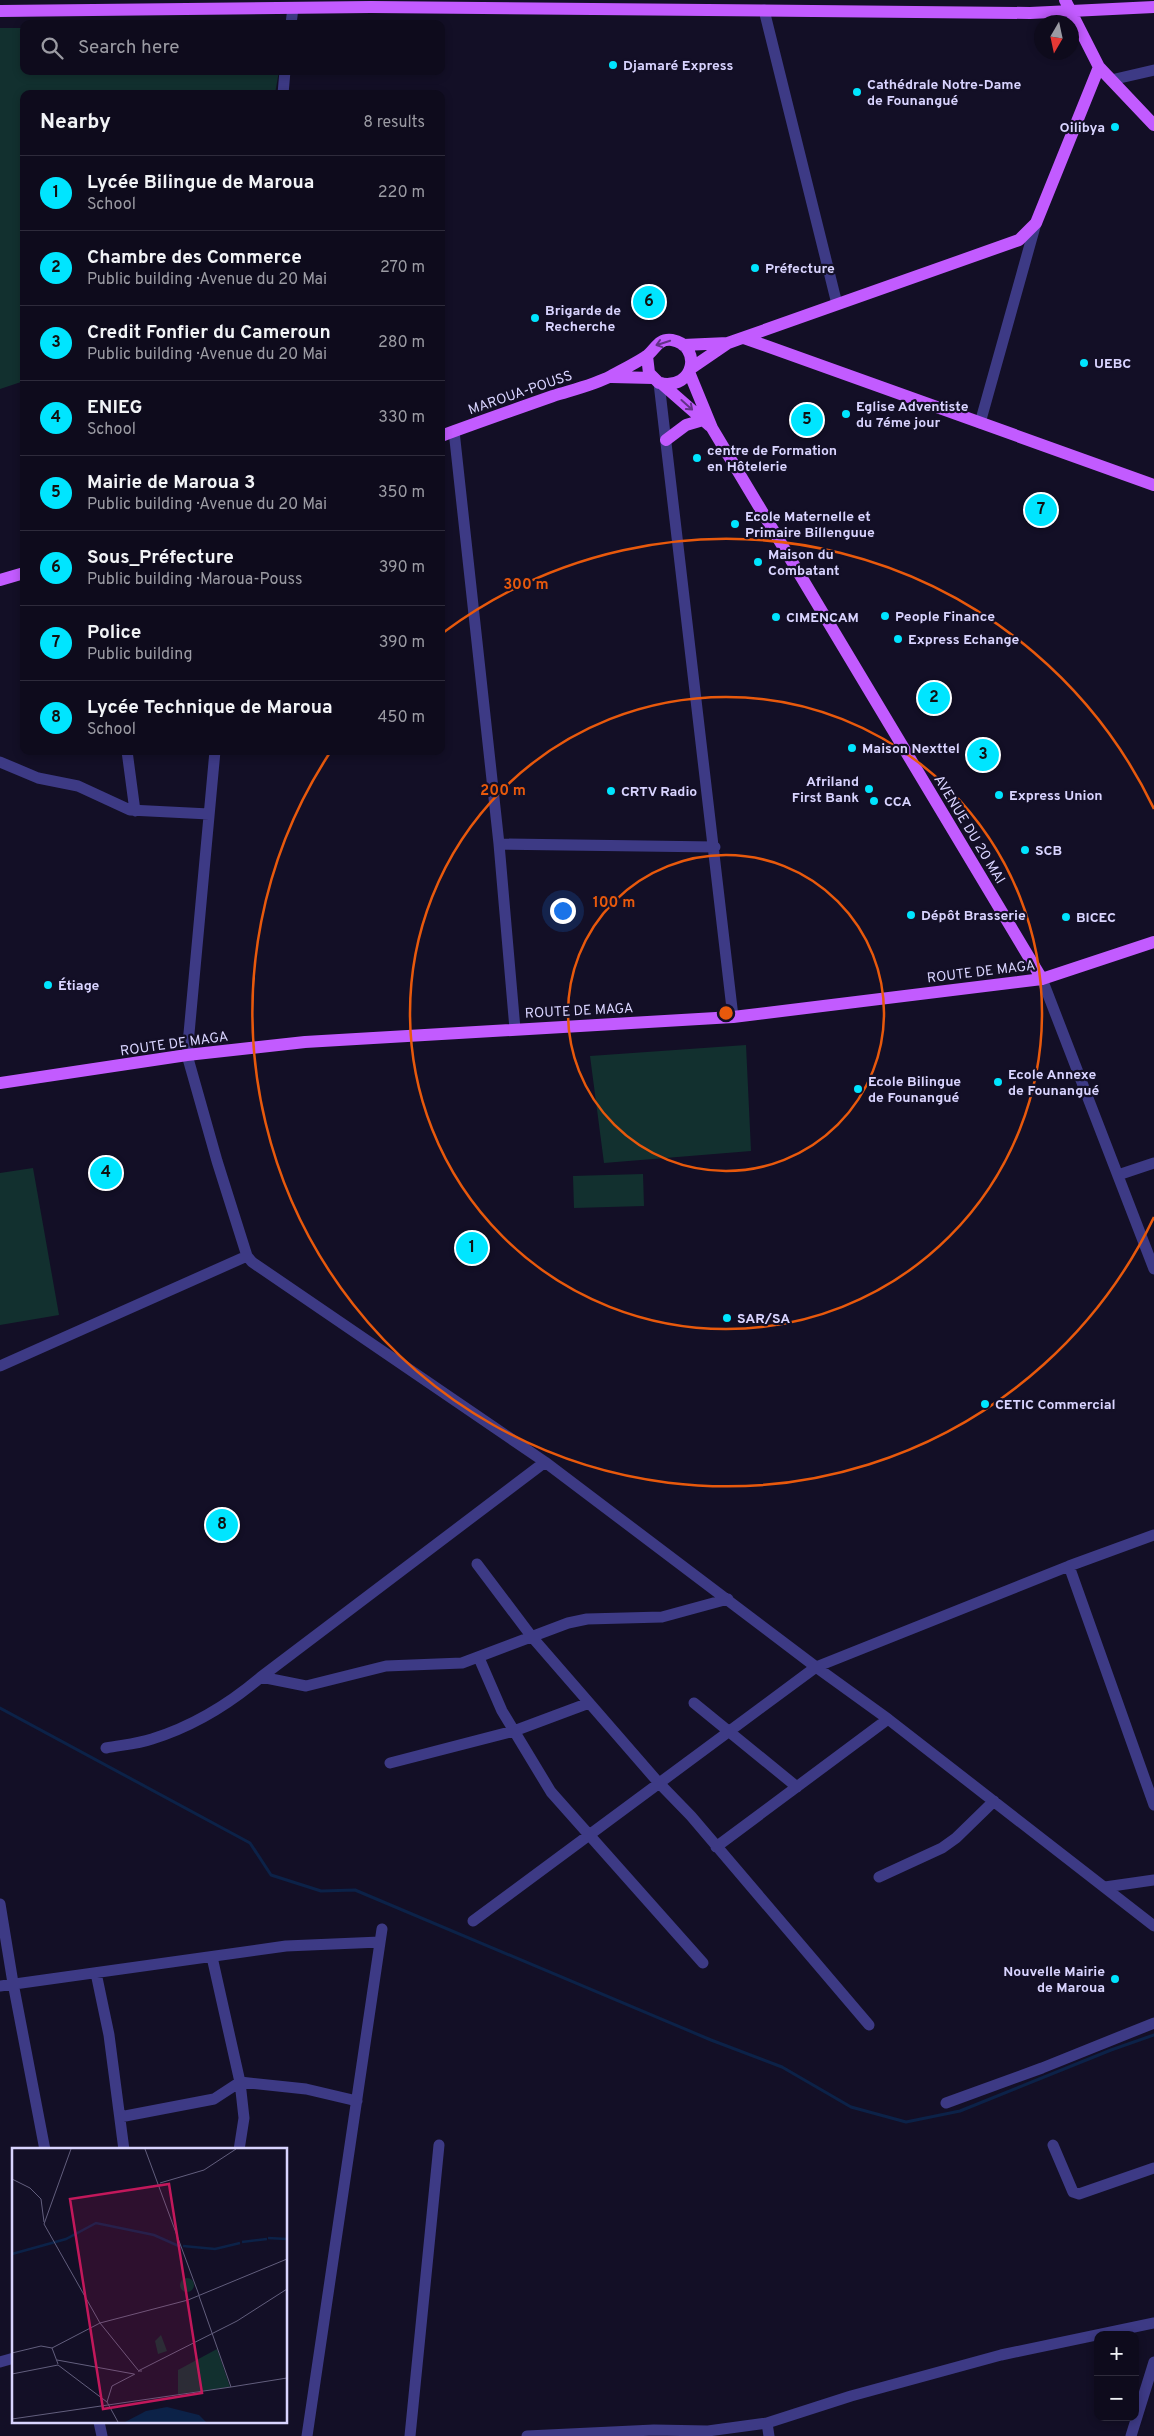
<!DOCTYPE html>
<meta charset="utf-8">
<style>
:root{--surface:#0e0b1c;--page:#1c1929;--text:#f1f3f6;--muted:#9b9ba3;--line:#2e2b3b;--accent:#00e5ff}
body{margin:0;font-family:Overpass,sans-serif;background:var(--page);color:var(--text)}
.controls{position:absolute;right:15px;bottom:15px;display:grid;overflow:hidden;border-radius:10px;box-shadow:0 2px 8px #0003}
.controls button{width:45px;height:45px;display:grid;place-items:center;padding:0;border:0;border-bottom:1px solid var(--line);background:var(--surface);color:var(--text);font:25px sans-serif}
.compass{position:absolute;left:1034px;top:15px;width:45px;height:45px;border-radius:50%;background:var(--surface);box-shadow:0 2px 8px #0003;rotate:189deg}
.you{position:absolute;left:562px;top:910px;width:18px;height:18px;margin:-12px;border:4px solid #fff;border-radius:50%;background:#1a73e8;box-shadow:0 0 0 8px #1a73e833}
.badge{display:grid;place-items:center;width:32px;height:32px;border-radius:50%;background:var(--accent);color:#111;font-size:16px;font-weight:700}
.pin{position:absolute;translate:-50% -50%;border:2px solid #fff;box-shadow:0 1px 5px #0006}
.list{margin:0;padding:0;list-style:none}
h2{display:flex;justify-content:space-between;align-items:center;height:65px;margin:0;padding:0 20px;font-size:21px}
h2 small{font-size:16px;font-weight:400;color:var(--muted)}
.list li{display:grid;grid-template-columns:32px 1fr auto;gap:15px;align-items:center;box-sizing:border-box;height:75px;padding:0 20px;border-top:1px solid var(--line)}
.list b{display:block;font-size:19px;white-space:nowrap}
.list p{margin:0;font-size:16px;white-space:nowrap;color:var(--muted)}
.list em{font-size:16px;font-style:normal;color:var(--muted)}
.icon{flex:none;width:28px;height:28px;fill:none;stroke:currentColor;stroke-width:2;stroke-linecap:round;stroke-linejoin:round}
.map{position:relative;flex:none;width:1154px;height:2436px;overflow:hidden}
.search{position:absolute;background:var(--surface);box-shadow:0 2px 8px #0003;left:20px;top:20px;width:425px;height:55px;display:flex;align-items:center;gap:12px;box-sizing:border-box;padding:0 18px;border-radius:10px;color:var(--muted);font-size:19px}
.panel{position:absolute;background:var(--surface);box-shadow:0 2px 8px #0003;left:20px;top:90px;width:425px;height:665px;border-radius:10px}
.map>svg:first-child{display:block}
</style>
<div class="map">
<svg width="1154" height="2436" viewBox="0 0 1154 2436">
<rect width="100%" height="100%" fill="#130f26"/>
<path fill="#12302f" d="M0 28H24V71H279L275 94H24V381L0 389Z
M746 1045 751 1151 604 1163 590 1056Z
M33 1168 59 1315 0 1325V1173Z
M643 1174 644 1206 574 1208 573 1176Z"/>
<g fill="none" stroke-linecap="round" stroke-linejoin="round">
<path stroke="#0c2248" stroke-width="3" d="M0 1708 250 1843 271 1875 321 1891 355 1890 711 2040 782 2067 851 2107 906 2122 960 2111 1111 2050 1154 2035"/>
<path stroke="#3d3a85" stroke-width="11" d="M764 10 837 304
M291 24 293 8
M1111 80 1154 70
M283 94 285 71
M659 383 733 1017
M980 423 1036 223
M454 431 499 844 515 1029
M127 751 135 811
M215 751 187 1055 217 1161 247 1256 252 1262 545 1462 816 1667 888 1719 1154 1926
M0 762 38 778 78 786 130 810 209 814
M499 844 715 847
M1042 979 1154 1269
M1118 1175 1154 1163
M0 1366 247 1256
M545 1462 261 1677 306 1686 386 1666 462 1663 568 1623 587 1619 662 1617 728 1599
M477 1564 532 1637 658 1782 691 1816 869 2025
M1069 1566 1154 1805
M479 1658 502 1711 551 1792 703 1963
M694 1703 797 1787
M106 1748C121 1745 137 1744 152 1739 194 1726 228 1705 261 1677
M390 1763 514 1731 589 1703
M716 1847 888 1719
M879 1877 942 1848 956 1838 994 1801
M1105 1887 1154 1880
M0 1904 13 1983 45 2150
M473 1921 816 1667 1069 1566 1154 1535
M212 1957 240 2082 244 2118 239 2150
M96 1973 109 2035 124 2150
M0 1986 286 1946 380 1942
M946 2103 1042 2068 1154 2023
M120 2117 214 2099 240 2082 306 2089 357 2101
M1053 2145 1073 2192 1079 2194 1154 2168
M0 2362 14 2358
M99 2422 102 2436
M767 2423 769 2436
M307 2436 382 1929
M410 2436 439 2145
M527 2436 654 2430 708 2431 767 2423 851 2396 1001 2355 1154 2323
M1131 2436 1154 2362"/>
<path stroke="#c25bff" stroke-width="12" d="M1065 0 1099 67 1154 125
M0 11 371 7 1030 13 1154 7
M744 338 1154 485
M683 345 728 343 1019 240 1036 223 1099 67
M690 369 728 343
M689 372 712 428 1042 979
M612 377 653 378
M661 383 710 426
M441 436C479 422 516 409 553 396 572 390 594 385 611 376 622 370 634 364 645 357 655 351 657 338 672 340 702 345 696 391 659 383L649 373 647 356
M666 440 686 425 703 420
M0 580 24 573
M0 1083 187 1055 305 1042 733 1017 1042 979 1154 942"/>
</g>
<defs><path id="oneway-shaft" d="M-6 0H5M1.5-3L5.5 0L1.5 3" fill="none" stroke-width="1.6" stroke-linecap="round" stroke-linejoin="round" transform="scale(1.25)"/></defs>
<g stroke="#623188">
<use href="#oneway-shaft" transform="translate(663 343) rotate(162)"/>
<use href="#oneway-shaft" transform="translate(687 405) rotate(42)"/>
</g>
<g fill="none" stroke="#e8590c" stroke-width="2.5">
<circle cx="726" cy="1013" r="158"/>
<circle cx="726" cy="1013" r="316"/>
<path d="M1154 1217A474 474 0 1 1 331 751M444 632A474 474 0 0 1 1154 809"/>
</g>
<g fill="#00e5ff" stroke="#130f26" stroke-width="2">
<circle cx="613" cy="65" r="5"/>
<circle cx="857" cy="92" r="5"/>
<circle cx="1115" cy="127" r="5"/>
<circle cx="755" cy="268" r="5"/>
<circle cx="535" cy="318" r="5"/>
<circle cx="1084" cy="363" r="5"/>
<circle cx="846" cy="414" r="5"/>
<circle cx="697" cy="458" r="5"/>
<circle cx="735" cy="524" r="5"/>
<circle cx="758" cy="562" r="5"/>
<circle cx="885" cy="616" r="5"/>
<circle cx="776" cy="617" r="5"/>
<circle cx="898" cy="639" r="5"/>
<circle cx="852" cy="748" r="5"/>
<circle cx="869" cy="789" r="5"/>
<circle cx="611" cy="791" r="5"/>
<circle cx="999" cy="795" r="5"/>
<circle cx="874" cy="801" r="5"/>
<circle cx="1025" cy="850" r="5"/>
<circle cx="911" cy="915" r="5"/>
<circle cx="1066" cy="917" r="5"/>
<circle cx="48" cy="985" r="5"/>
<circle cx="998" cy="1082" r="5"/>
<circle cx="858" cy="1089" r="5"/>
<circle cx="727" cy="1318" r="5"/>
<circle cx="985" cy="1404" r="5"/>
<circle cx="1115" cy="1979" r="5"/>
</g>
<g text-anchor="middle" stroke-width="4.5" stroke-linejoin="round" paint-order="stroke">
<g font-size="14" font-weight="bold" fill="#d9d4ff" stroke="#130f26" text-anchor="start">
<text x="623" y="70">Djamaré Express</text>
<text x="867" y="89">Cathédrale Notre-Dame<tspan x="867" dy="16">de Founangué</tspan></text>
<text x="1105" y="132" text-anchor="end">Oilibya</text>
<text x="765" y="273">Préfecture</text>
<text x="545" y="315">Brigarde de<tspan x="545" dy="16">Recherche</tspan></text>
<text x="1094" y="368">UEBC</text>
<text x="856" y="411">Eglise Adventiste<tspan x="856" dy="16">du 7éme jour</tspan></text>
<text x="707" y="455">centre de Formation<tspan x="707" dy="16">en Hôtelerie</tspan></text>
<text x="745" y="521">Ecole Maternelle et<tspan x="745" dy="16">Primaire Billenguue</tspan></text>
<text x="768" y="559">Maison du<tspan x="768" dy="16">Combatant</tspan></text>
<text x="895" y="621">People Finance</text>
<text x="786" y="622">CIMENCAM</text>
<text x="908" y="644">Express Echange</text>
<text x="862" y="753">Maison Nexttel</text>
<text x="859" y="786" text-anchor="end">Afriland<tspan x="859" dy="16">First Bank</tspan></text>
<text x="621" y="796">CRTV Radio</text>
<text x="1009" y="800">Express Union</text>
<text x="884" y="806">CCA</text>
<text x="1035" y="855">SCB</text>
<text x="921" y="920">Dépôt Brasserie</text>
<text x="1076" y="922">BICEC</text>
<text x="58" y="990">Étiage</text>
<text x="1008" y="1079">Ecole Annexe<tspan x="1008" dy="16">de Founangué</tspan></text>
<text x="868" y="1086">Ecole Bilingue<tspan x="868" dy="16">de Founangué</tspan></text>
<text x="737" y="1323">SAR/SA</text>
<text x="995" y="1409">CETIC Commercial</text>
<text x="1105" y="1976" text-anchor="end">Nouvelle Mairie<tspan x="1105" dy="16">de Maroua</tspan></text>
</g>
<g font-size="14" fill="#d9d4ff" stroke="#130f26">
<text transform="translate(520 392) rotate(-19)" y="5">MAROUA-POUSS</text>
<text transform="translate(970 829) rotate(59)" y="5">AVENUE DU 20 MAI</text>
<text transform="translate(981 971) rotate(-7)" y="5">ROUTE DE MAGA</text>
<text transform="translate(579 1010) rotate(-3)" y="5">ROUTE DE MAGA</text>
<text transform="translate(174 1043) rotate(-8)" y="5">ROUTE DE MAGA</text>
</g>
</g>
<g transform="translate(12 2148)">
<rect width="275" height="275" fill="#130f26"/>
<path d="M168 137a7 7 0 1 1 14 0a7 7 0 1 1-14 0ZM149 187 155 203 146 206 143 193ZM205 201 218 239 166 246V222Z" fill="#12302f"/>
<path d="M155 259 187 267 194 274H113L134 263Z" fill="#0c2248"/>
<path fill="none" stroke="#0c2248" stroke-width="2.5" d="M256 90 275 91M230 94 255 91M171 98 203 101 228 95M0 106 54 91 84 75 142 87 169 99"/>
<path fill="none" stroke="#625e7d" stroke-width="1" d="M59 1 32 76 88 175M133 1 187 147M0 31 18 40 29 51 32 74M148 35 192 22 224 1M88 175 126 222M40 200 88 175 176 152 275 111M0 205 29 198 40 200 46 216M45 212 122 226M46 217 95 254 106 274M130 223H126L225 173 275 141M0 226 46 217M219 239 275 230M95 254 100 238 123 226M0 271 219 239 187 148"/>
<path fill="#c2185b" fill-opacity="0.15" stroke="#c2185b" stroke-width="2.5" d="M157 36 190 245 91 261 58 51Z"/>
<rect width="275" height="275" fill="none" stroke="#d9d4ff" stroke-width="2.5"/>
</g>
<circle cx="726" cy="1013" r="8" fill="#e8590c" stroke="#130f26" stroke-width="2.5"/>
<g font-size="15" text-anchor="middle" font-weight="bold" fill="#e8590c" stroke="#130f26" stroke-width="4.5" stroke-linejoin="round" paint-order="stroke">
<text x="526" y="589">300 m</text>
<text x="503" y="795">200 m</text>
<text x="614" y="907">100 m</text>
</g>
</svg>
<div class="controls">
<button>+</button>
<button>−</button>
</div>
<svg class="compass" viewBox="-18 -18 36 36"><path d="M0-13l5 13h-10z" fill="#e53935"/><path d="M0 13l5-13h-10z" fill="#9b9ba3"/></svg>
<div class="you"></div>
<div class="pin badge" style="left:472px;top:1248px">1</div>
<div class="pin badge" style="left:934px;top:698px">2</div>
<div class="pin badge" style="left:983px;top:755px">3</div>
<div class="pin badge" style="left:106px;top:1173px">4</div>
<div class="pin badge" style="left:807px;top:420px">5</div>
<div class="pin badge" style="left:649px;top:302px">6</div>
<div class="pin badge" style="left:1041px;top:510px">7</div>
<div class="pin badge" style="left:222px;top:1525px">8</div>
<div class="search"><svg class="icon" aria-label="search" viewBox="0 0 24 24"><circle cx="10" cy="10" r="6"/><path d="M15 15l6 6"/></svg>Search here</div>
<section class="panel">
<h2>Nearby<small>8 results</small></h2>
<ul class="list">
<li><span class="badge">1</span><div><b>Lycée Bilingue de Maroua</b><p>School</p></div><em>220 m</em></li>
<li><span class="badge">2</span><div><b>Chambre des Commerce</b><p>Public building · Avenue du 20 Mai</p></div><em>270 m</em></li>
<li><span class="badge">3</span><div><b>Credit Fonfier du Cameroun</b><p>Public building · Avenue du 20 Mai</p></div><em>280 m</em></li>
<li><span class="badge">4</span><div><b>ENIEG</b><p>School</p></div><em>330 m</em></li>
<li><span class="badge">5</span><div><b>Mairie de Maroua 3</b><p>Public building · Avenue du 20 Mai</p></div><em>350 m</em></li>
<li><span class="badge">6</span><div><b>Sous_Préfecture</b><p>Public building · Maroua-Pouss</p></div><em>390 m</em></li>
<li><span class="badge">7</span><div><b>Police</b><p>Public building</p></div><em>390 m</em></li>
<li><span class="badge">8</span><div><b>Lycée Technique de Maroua</b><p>School</p></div><em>450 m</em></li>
</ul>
</section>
</div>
